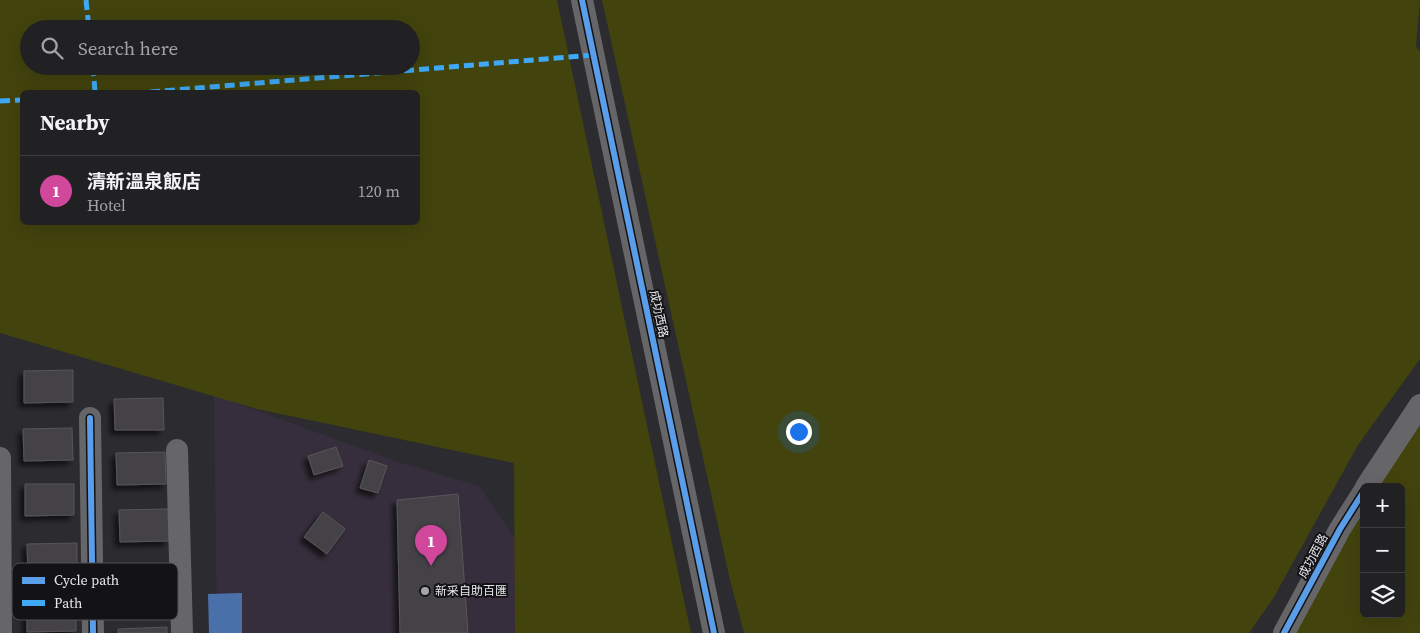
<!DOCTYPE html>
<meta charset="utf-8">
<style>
:root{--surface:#212023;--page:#29282b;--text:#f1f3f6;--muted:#a2a3a6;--line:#3e3e41;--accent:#bca0f2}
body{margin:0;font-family:"Source Serif 4","Noto Sans TC",serif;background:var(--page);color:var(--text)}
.controls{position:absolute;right:15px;bottom:15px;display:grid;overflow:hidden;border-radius:8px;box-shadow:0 5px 20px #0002}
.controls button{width:45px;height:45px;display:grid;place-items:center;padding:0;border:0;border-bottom:1px solid var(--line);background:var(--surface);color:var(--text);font:25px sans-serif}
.you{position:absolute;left:798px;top:431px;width:18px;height:18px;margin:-12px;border:4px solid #fff;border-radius:50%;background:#1a73e8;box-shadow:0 0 0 8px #1a73e833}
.badge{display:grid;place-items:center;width:32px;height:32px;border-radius:50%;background:var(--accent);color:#fff;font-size:16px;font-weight:700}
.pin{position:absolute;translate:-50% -41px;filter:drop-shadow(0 1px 2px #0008)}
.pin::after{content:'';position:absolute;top:26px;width:18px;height:15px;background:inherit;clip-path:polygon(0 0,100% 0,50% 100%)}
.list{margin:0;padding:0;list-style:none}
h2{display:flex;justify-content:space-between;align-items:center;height:65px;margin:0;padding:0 20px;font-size:21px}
h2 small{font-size:16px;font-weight:400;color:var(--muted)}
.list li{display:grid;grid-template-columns:32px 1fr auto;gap:15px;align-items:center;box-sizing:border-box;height:70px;padding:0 20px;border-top:1px solid var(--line)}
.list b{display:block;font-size:19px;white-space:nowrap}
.list p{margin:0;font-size:16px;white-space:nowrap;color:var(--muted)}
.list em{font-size:16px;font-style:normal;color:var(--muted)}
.icon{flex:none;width:28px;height:28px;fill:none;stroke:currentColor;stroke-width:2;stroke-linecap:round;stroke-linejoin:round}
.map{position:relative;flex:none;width:1420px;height:633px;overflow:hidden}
.search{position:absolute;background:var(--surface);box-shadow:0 5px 20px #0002;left:20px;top:20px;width:400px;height:55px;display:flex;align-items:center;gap:12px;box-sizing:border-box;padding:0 18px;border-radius:28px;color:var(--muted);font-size:19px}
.panel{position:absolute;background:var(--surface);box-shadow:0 5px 20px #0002;left:20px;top:90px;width:400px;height:135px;border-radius:8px}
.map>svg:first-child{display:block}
</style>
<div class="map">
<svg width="1420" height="633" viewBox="0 0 1420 633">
<defs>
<filter id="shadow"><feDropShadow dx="-4.5" dy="4.5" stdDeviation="2.5" flood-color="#0009"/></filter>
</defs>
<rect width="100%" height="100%" fill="#2c2b2f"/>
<path fill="#362e3c" d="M214 395 398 462 479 486 579 633H217Z"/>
<path fill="#42430d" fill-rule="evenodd" d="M0 0H557L691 633H515L514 463 257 409 0 333ZM29 29H411V66H29ZM418 92V222H22V92Z
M602 0H1420L1416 46 1420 52V359L1358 445 1274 597 1249 633H744L730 580Z
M1420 393V633H1281L1365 474ZM1364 487H1401V614H1364Z"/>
<path fill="#4a70aa" d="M242 593V633H209L208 594Z"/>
<path fill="#444346" stroke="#57565a" filter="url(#shadow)" d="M73 370V402L24 403V371Z
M163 398 164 430H115L114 399Z
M72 428 73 460 24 461 23 429Z
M336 447 343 466 314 475 308 456Z
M165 452 166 484 117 485 116 453Z
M369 460 387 466 378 493 360 488Z
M25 484H74V515L25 516Z
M458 494 468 633H400L397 500Z
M168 509 169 541 120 542 119 510Z
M323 512 345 529 327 554 304 537Z
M77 543V575L28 576 27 544Z
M76 599V631L27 632V600Z
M167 627V633H118V629Z"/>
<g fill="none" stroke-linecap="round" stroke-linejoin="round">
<path stroke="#666668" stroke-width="22" d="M582 0 714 633
M90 418 93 633
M177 450 182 633
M0 458 1 633
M1366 487 1420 405
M1284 633 1340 529 1364 491"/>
<path stroke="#3fa9f5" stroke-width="5" stroke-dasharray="10 5" stroke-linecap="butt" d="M86 0 89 29
M93 66 95 92
M150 92 593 55
M0 101 22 100"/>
<g stroke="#131316" stroke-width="9">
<path id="cycleway" d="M582 0 714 633
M90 418 93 633
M1284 633 1340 529 1364 491"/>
</g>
<use href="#cycleway" stroke="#5a9eea" stroke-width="6"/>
</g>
<circle fill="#a6a6aa" stroke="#131316" stroke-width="2" cx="425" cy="591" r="5"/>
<g text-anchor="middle" stroke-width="4" stroke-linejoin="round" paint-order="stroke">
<g font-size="12" fill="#e8e8ec" stroke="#131316">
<text transform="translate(659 314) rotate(78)" y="4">成功西路</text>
<text transform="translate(1313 556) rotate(-62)" y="4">成功西路</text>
</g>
<g font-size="12" fill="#e8e8ec" stroke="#131316" text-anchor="start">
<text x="435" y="595">新采自助百匯</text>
</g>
</g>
<rect x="12" y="563" width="166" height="57" rx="8" fill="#131316" stroke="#535356" stroke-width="1"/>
<rect x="22" y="577" width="23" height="7" fill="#5a9eea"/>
<rect x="22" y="600" width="23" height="6" fill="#3fa9f5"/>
<g font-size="14" fill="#e8e8ec">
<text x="54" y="585">Cycle path</text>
<text x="54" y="608">Path</text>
</g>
</svg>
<div class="controls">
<button>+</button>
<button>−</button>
<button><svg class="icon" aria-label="layers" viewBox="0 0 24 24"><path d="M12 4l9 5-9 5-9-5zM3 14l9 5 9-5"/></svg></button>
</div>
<div class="you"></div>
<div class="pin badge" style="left:431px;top:566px;background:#d1479c">1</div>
<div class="search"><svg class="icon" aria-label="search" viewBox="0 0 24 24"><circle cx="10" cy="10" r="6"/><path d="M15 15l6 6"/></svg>Search here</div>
<section class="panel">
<h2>Nearby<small></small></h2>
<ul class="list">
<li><span class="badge" style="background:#d1479c">1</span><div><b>清新溫泉飯店</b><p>Hotel</p></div><em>120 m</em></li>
</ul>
</section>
</div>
